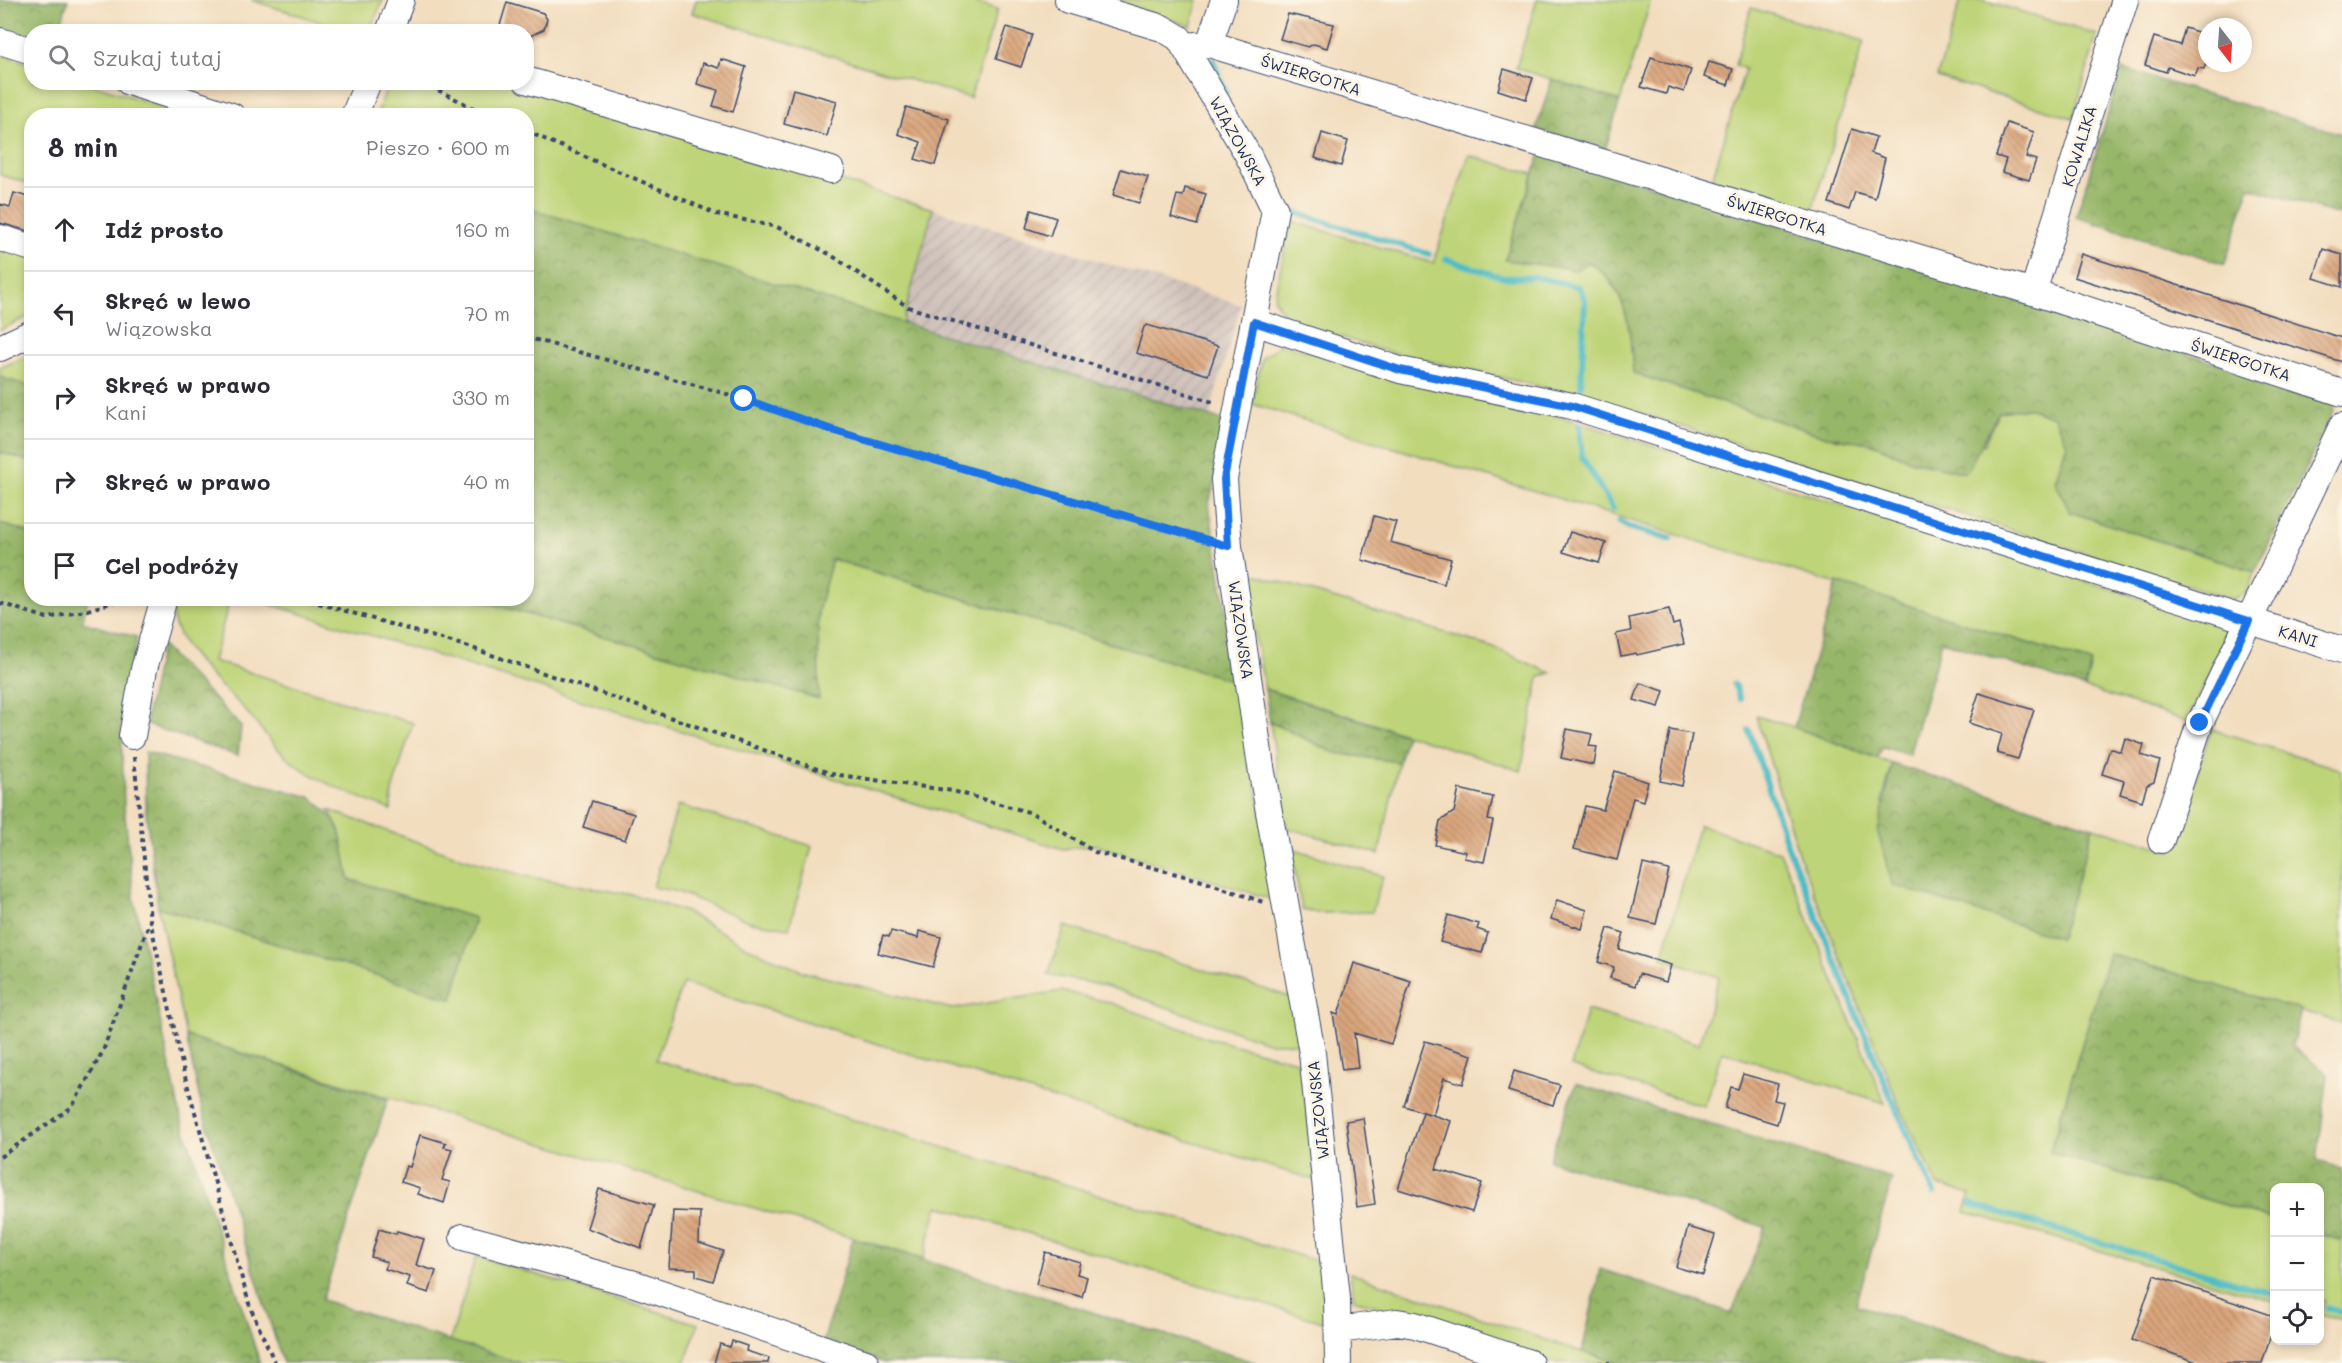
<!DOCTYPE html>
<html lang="pl">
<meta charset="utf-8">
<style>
:root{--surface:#fff;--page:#f7f7f7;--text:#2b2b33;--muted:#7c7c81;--line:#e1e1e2}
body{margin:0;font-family:Mali,sans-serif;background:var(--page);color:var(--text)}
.controls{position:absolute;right:18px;bottom:18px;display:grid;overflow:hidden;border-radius:12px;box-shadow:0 3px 9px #0003}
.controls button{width:54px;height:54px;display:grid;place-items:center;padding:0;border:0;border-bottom:2px solid var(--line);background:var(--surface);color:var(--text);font:30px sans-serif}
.compass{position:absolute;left:2198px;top:18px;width:54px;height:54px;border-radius:50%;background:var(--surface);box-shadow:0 3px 9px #0003;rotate:163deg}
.stop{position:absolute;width:18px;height:18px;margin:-14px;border:4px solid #1a73e8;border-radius:50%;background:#fff}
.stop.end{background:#1a73e8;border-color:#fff;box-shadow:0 2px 6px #0008}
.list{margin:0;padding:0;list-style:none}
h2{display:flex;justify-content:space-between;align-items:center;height:78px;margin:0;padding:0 24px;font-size:26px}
h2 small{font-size:20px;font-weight:400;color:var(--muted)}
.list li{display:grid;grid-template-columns:39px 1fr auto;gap:18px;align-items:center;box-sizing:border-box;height:84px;padding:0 24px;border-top:2px solid var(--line)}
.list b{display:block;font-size:22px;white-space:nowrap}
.list p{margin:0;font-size:20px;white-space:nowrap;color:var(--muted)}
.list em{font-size:20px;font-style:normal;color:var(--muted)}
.icon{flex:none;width:33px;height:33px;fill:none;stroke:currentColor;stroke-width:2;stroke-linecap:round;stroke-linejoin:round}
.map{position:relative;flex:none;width:2342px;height:1363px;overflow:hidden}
.search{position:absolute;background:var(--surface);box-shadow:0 3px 9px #0003;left:24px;top:24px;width:510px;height:66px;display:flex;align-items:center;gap:15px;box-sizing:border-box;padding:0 21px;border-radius:24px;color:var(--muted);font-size:22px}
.panel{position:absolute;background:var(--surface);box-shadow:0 3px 9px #0003;left:24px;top:108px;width:510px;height:498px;border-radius:24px}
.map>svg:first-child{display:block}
</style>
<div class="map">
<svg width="2342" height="1363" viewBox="0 0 2342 1363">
<defs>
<pattern id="industrial-furrows" width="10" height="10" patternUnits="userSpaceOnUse" patternTransform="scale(1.5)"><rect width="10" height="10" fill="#cfc1ba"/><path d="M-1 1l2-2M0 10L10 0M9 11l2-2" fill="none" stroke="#b1a6a2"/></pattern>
<pattern id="forest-crowns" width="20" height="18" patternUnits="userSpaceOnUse" patternTransform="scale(1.5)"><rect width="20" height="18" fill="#96b668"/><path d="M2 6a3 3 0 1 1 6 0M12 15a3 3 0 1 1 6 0" fill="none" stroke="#7a9459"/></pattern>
<pattern id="building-back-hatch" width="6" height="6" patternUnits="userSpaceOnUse" patternTransform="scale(1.5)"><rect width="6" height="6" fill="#daa57c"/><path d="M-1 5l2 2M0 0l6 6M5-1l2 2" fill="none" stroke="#b08769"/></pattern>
</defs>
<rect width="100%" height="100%" fill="#fcf5e5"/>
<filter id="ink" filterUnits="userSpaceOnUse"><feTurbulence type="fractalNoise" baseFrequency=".0167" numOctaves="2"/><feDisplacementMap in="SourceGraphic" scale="12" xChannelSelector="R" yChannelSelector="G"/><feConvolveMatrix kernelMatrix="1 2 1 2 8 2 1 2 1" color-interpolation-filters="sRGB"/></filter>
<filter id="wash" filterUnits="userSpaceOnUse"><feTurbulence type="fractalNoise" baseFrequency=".008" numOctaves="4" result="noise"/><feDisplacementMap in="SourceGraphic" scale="24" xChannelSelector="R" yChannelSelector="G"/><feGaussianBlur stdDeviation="1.35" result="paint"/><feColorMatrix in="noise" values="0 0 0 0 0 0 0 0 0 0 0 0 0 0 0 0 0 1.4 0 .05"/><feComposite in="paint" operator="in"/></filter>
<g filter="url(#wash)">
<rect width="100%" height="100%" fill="#f2ddbe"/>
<path fill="url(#industrial-furrows)" d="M933 209 1241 305 1213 402 1211 419 902 324Z"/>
<path fill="#bed478" stroke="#6c826b" stroke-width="1.5" d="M251 0H383L369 31 353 32Z
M696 0H967L998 9 970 98 692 13Z
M1109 0H1198L1191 26Z
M1537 0H1651L1620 101 1516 68Z
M1961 0H1983L2097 35 2073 118 1937 77Z
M1751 8 1864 41 1811 214 1711 183 1745 69 1735 65Z
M0 54 31 64 32 82 88 83 190 115 32 116 31 184 0 175Z
M389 83H519L933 209 902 324 527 208 526 116H376Z
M1469 155 1533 174 1505 260 1589 262 1603 271 1618 293 1629 320 1633 373 1827 437 1871 443 1913 461 1984 444 1999 412 2028 408 2054 417 2067 444 2055 481 2070 512 2255 572 2245 594 2232 599 1594 399 1382 350 1288 320 1274 299 1291 221 1433 263Z
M0 245 32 255 31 315 0 330Z
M1281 344 1565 418 2219 623 2227 634 2187 721 2085 688 2090 662 1252 404 1262 358Z
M31 354V387L0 377V368Z
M0 452 31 462V533L0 524Z
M832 559 1237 682 1277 901 1096 845 1063 849 253 599H475L818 698V610Z
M1256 574 1494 648 1551 673 1539 677 1521 771 1265 689 1244 579Z
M174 599H230L213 661 413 723 392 791 391 810C357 796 321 784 292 762 274 748 260 727 245 710 222 685 161 637 174 599Z
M1756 716 1794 727 1892 764 1882 802 2059 938 2093 827 2172 851 2211 729 2342 770V1023L2109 954 2050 1152 2274 1220V1301L1965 1212 1970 1194 1938 1185 1900 1107 1800 858Z
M1270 722 1335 753 1399 762 1379 854 1287 828Z
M678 805 812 846 789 928 751 922 678 892 653 887Z
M329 810 462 858 525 876 634 895 686 912 747 947 804 972 952 1009 1061 991 1108 1002 1208 1038 1300 1062 1317 1181 683 983 656 1060 1324 1263 1326 1323 938 1206 923 1259 186 1036 158 907 452 998 475 919 349 879 339 829Z
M1699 825 1780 852 1885 1103 1722 1051 1704 1106 1571 1066 1587 1010 1699 1044 1719 977 1662 958Z
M1291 848 1383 876 1372 912 1318 913 1302 910Z
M1065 926 1293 998 1300 1043H1270L1106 986 1048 975Z
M2320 1234 2342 1241V1320L2321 1314 2325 1301 2320 1299Z
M476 1256 698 1324 685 1363H520L450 1341Z
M1350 1273 1582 1352 1619 1363H1551L1354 1299Z"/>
<path fill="url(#forest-crowns)" stroke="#587263" stroke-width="1.5" d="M0 0H68L59 31 32 32 31 42 0 32Z
M2122 69 2342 134V216L2249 187 2225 264 2076 217Z
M1552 79 1620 101 1605 150 1536 129Z
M1541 151 2330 398 2334 410 2255 572 2070 512 2055 481 2067 444 2054 417 2028 408 1999 412 1966 473 1913 461 1871 443 1827 437 1633 373C1630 331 1629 287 1589 262L1576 270 1505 260Z
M527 208 1228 422 1209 504 1237 682 832 559 818 611 819 699 475 599 526 598Z
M0 377 31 387V462L0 452Z
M0 524 31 533 32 598 88 599 82 622 137 637 121 720 124 806 134 899 181 1118 260 1363H0Z
M1837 583 2091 663 2085 688 1942 641 1909 755 1883 747 1877 758 1794 727Z
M161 645 241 726 238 756 145 724Z
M1265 689 1406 735 1399 762 1335 753 1270 722Z
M145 752 310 797C345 822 341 840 349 879L475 918 452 999 158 907 146 813Z
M1892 764 2093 827 2060 938 1892 885 1878 832Z
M2109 954 2301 1010 2292 1046 2328 1074 2317 1161 2342 1169V1241L2320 1234V1188H2274V1220L2050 1152Z
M186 1036 388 1099 322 1300 520 1363H283L202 1109Z
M1576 1084 1892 1179 1856 1305 2047 1363H1619L1582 1352 1600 1269 1732 1313 1765 1227 1549 1160Z
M853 1238 1257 1363H885L823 1343Z"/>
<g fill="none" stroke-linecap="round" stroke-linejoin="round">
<path stroke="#4dbbc5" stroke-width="6" d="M1213 60 1226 93
M1296 213 1429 254
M1446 259 1505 278 1536 277 1579 287 1585 300 1581 386
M1579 424 1582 457 1613 509
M1619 522 1628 527 1670 539
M1734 684 1740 699
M1749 730 1788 847 1886 1086 1934 1193
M1971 1204 2274 1294
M2328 1308 2342 1313"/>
</g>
<g id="blocks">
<path fill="url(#building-back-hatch)" d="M507 2 543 13 547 19 544 29 526 38V32H498Z
M1288 14 1334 24 1327 48 1314 44 1308 47 1280 39Z
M1007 27 1032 35 1021 67 996 59Z
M2185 28 2207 35V59L2204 69 2198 68 2195 76 2168 67 2166 72 2145 65 2154 37 2180 45Z
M1651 57 1691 70 1684 92 1668 87 1666 94 1641 87Z
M721 59 746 67 733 112 713 106 718 90 697 84 703 63 719 68Z
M1709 62 1733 69 1728 85 1704 77Z
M1504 69 1533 78 1526 99 1498 90Z
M793 89 837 101 827 136 784 124Z
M906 107 949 119 935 165 915 159 921 142 898 134Z
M2007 123 2034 132 2026 157 2036 160 2029 180 2002 172 2006 159 1996 156Z
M1852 129 1876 137 1871 153 1885 158 1875 198 1855 192 1849 210 1829 203Z
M1322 133 1348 141 1341 166 1315 158Z
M1121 169 1148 177 1139 203 1113 195Z
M1185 188 1206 194 1197 225 1171 217 1177 195 1183 196Z
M14 193 32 198V232L0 223V204L10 207Z
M1031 210 1056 218 1050 236 1026 228Z
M2323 249 2342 255V287L2314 278Z
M2081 254 2342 338V362L2074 277Z
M1147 325 1218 346 1208 375 1136 353 1144 327Z
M1374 516 1396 522 1390 542 1451 559 1444 584 1362 560Z
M1570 532 1606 543 1599 563 1563 552Z
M1669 609 1673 625 1679 623 1684 644 1637 655 1636 653 1621 656 1616 634 1631 631 1629 618Z
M1640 683 1664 691 1659 707 1634 700Z
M1979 693 2034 710 2018 759 1997 753 2002 734 1969 723Z
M1567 729 1592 734 1589 746 1597 747 1594 765 1561 758Z
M1670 730 1692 734 1682 786 1660 781Z
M2125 738 2144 745 2141 755 2160 761 2154 782 2147 785 2142 801 2120 794 2124 781 2102 774 2110 748 2121 752Z
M1615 771 1648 782 1643 801 1633 798 1617 860 1574 849 1585 806 1603 810Z
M1459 789 1493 797 1488 820 1493 821 1484 862 1464 858 1466 852 1435 845 1440 821 1454 812Z
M592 801 634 814 625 840 583 827Z
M1643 864 1669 870 1656 924 1630 918Z
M1557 900 1587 910 1582 929 1551 919Z
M1448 915 1479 924 1477 929 1488 933 1482 953 1440 942Z
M1608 928 1624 933 1619 949 1671 965 1666 982 1639 974 1635 986 1610 978 1614 967 1598 962Z
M891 931 918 938 919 931 941 937 933 967 878 953 883 935 889 937Z
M1354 963 1411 981 1391 1044 1354 1033 1358 1068 1342 1070 1333 1013 1338 1015Z
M1425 1041 1472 1055 1463 1084 1444 1078 1433 1115 1404 1106Z
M1514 1071 1560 1085 1553 1105 1508 1091Z
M1743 1074 1778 1084 1774 1100 1783 1102 1777 1124 1725 1108 1731 1087 1738 1089Z
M1423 1112 1451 1121 1436 1169 1482 1183 1472 1212 1398 1189Z
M1363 1118 1375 1204 1357 1207 1346 1121Z
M420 1135 446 1143 444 1147 452 1149 442 1180 450 1182 444 1203 418 1194 420 1188 401 1182 406 1166 410 1167Z
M599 1189 654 1205 641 1248 587 1228Z
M673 1211 700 1212 699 1243 723 1251 713 1281 696 1276V1269L669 1268Z
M1688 1227 1715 1235 1703 1275 1676 1267Z
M379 1229 396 1234 397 1231 424 1239 416 1265 436 1271 429 1293 407 1286 410 1277 385 1269 387 1262 371 1257Z
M1045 1252 1080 1262 1077 1274 1087 1277 1082 1297 1036 1284Z
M2154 1275 2274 1316V1325L2262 1363H2200L2132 1340Z
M732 1341 747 1346 746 1351 769 1358 768 1363H714L720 1344 730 1347Z"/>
</g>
</g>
<g filter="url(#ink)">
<use href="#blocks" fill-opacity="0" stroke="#3b496c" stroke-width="1.5"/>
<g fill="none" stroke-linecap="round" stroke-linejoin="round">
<g stroke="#3b496c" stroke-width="28">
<path id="minor" d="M1068 0 1162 28 1179 38 1248 155 1275 210 1224 479 1229 546 1261 767 1312 1053 1337 1298 1338 1363
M389 32 401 0
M0 41 32 51
M1209 44 1224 0
M1184 46 1209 44 2033 292 2342 393
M526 80 831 170
M129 82 232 116
M354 116 368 82
M0 238 32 248
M2033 292 2125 0
M1254 322 1400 370 1572 406 2342 650
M0 348 32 333
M132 736 144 669 164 598
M2161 840 2200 723 2342 426
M463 1237 635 1284 866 1363
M1339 1330 1397 1322 1415 1325 1530 1363"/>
</g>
<path stroke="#3b496c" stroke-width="4" stroke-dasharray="4.5 4.5" stroke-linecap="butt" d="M422 82 489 116
M526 131 716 214 777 227 831 255 908 307 1216 403
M526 337 744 399 832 430 1207 539
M301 598 469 647 832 774 953 791 1032 813 1095 852 1199 880 1263 902
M0 603 47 618 85 611 126 598
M134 757 150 920 184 1073 250 1307 275 1363
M0 1157 72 1107 103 1051 150 921
M1598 1363H1610"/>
<use href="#minor" stroke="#fff" stroke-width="26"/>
</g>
</g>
<g fill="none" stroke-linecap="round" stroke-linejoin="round" filter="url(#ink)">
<path stroke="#1a73e8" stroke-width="8" d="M744 399 832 430 1228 546 1224 479 1254 322 1400 370 1572 406 2249 621 2200 723"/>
</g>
<g text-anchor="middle" stroke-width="6" stroke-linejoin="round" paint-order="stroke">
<g font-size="16" fill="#1b2f5e" stroke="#fcf5e5">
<text transform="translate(1311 75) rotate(17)" y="6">ŚWIERGOTKA</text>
<text transform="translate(1238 141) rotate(61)" y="6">WIĄZOWSKA</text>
<text transform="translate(2079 146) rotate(-73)" y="6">KOWALIKA</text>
<text transform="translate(1777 215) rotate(17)" y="6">ŚWIERGOTKA</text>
<text transform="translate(2241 360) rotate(18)" y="6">ŚWIERGOTKA</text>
<text transform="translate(1241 630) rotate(82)" y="6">WIĄZOWSKA</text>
<text transform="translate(2298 636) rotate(17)" y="6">KANI</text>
<text transform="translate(1318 1110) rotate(-96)" y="6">WIĄZOWSKA</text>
</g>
</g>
</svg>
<div class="controls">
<button>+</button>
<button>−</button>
<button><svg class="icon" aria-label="locate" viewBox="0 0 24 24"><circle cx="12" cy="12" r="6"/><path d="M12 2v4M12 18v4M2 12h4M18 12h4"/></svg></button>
</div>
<svg class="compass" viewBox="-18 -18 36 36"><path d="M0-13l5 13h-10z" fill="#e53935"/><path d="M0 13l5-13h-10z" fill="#7c7c81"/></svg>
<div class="stop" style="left:744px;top:399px"></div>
<div class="stop end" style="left:2200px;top:723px"></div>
<div class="search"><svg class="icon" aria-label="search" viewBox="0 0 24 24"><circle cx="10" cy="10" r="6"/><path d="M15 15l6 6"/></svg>Szukaj tutaj</div>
<section class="panel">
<h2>8 min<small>Pieszo · 600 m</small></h2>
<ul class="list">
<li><svg class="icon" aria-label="ahead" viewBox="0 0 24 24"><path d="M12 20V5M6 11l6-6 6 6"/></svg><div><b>Idź prosto</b></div><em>160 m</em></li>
<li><svg class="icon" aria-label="left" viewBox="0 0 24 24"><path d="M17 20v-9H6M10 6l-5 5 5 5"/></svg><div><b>Skręć w lewo</b><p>Wiązowska</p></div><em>70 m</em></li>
<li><svg class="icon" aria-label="right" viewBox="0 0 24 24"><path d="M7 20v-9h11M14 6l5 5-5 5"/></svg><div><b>Skręć w prawo</b><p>Kani</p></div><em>330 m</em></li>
<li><svg class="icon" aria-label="right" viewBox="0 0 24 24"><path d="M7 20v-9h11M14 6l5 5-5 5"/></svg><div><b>Skręć w prawo</b></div><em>40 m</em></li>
<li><svg class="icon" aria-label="arrive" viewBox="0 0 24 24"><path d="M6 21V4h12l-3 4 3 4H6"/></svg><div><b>Cel podróży</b></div></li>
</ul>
</section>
</div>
